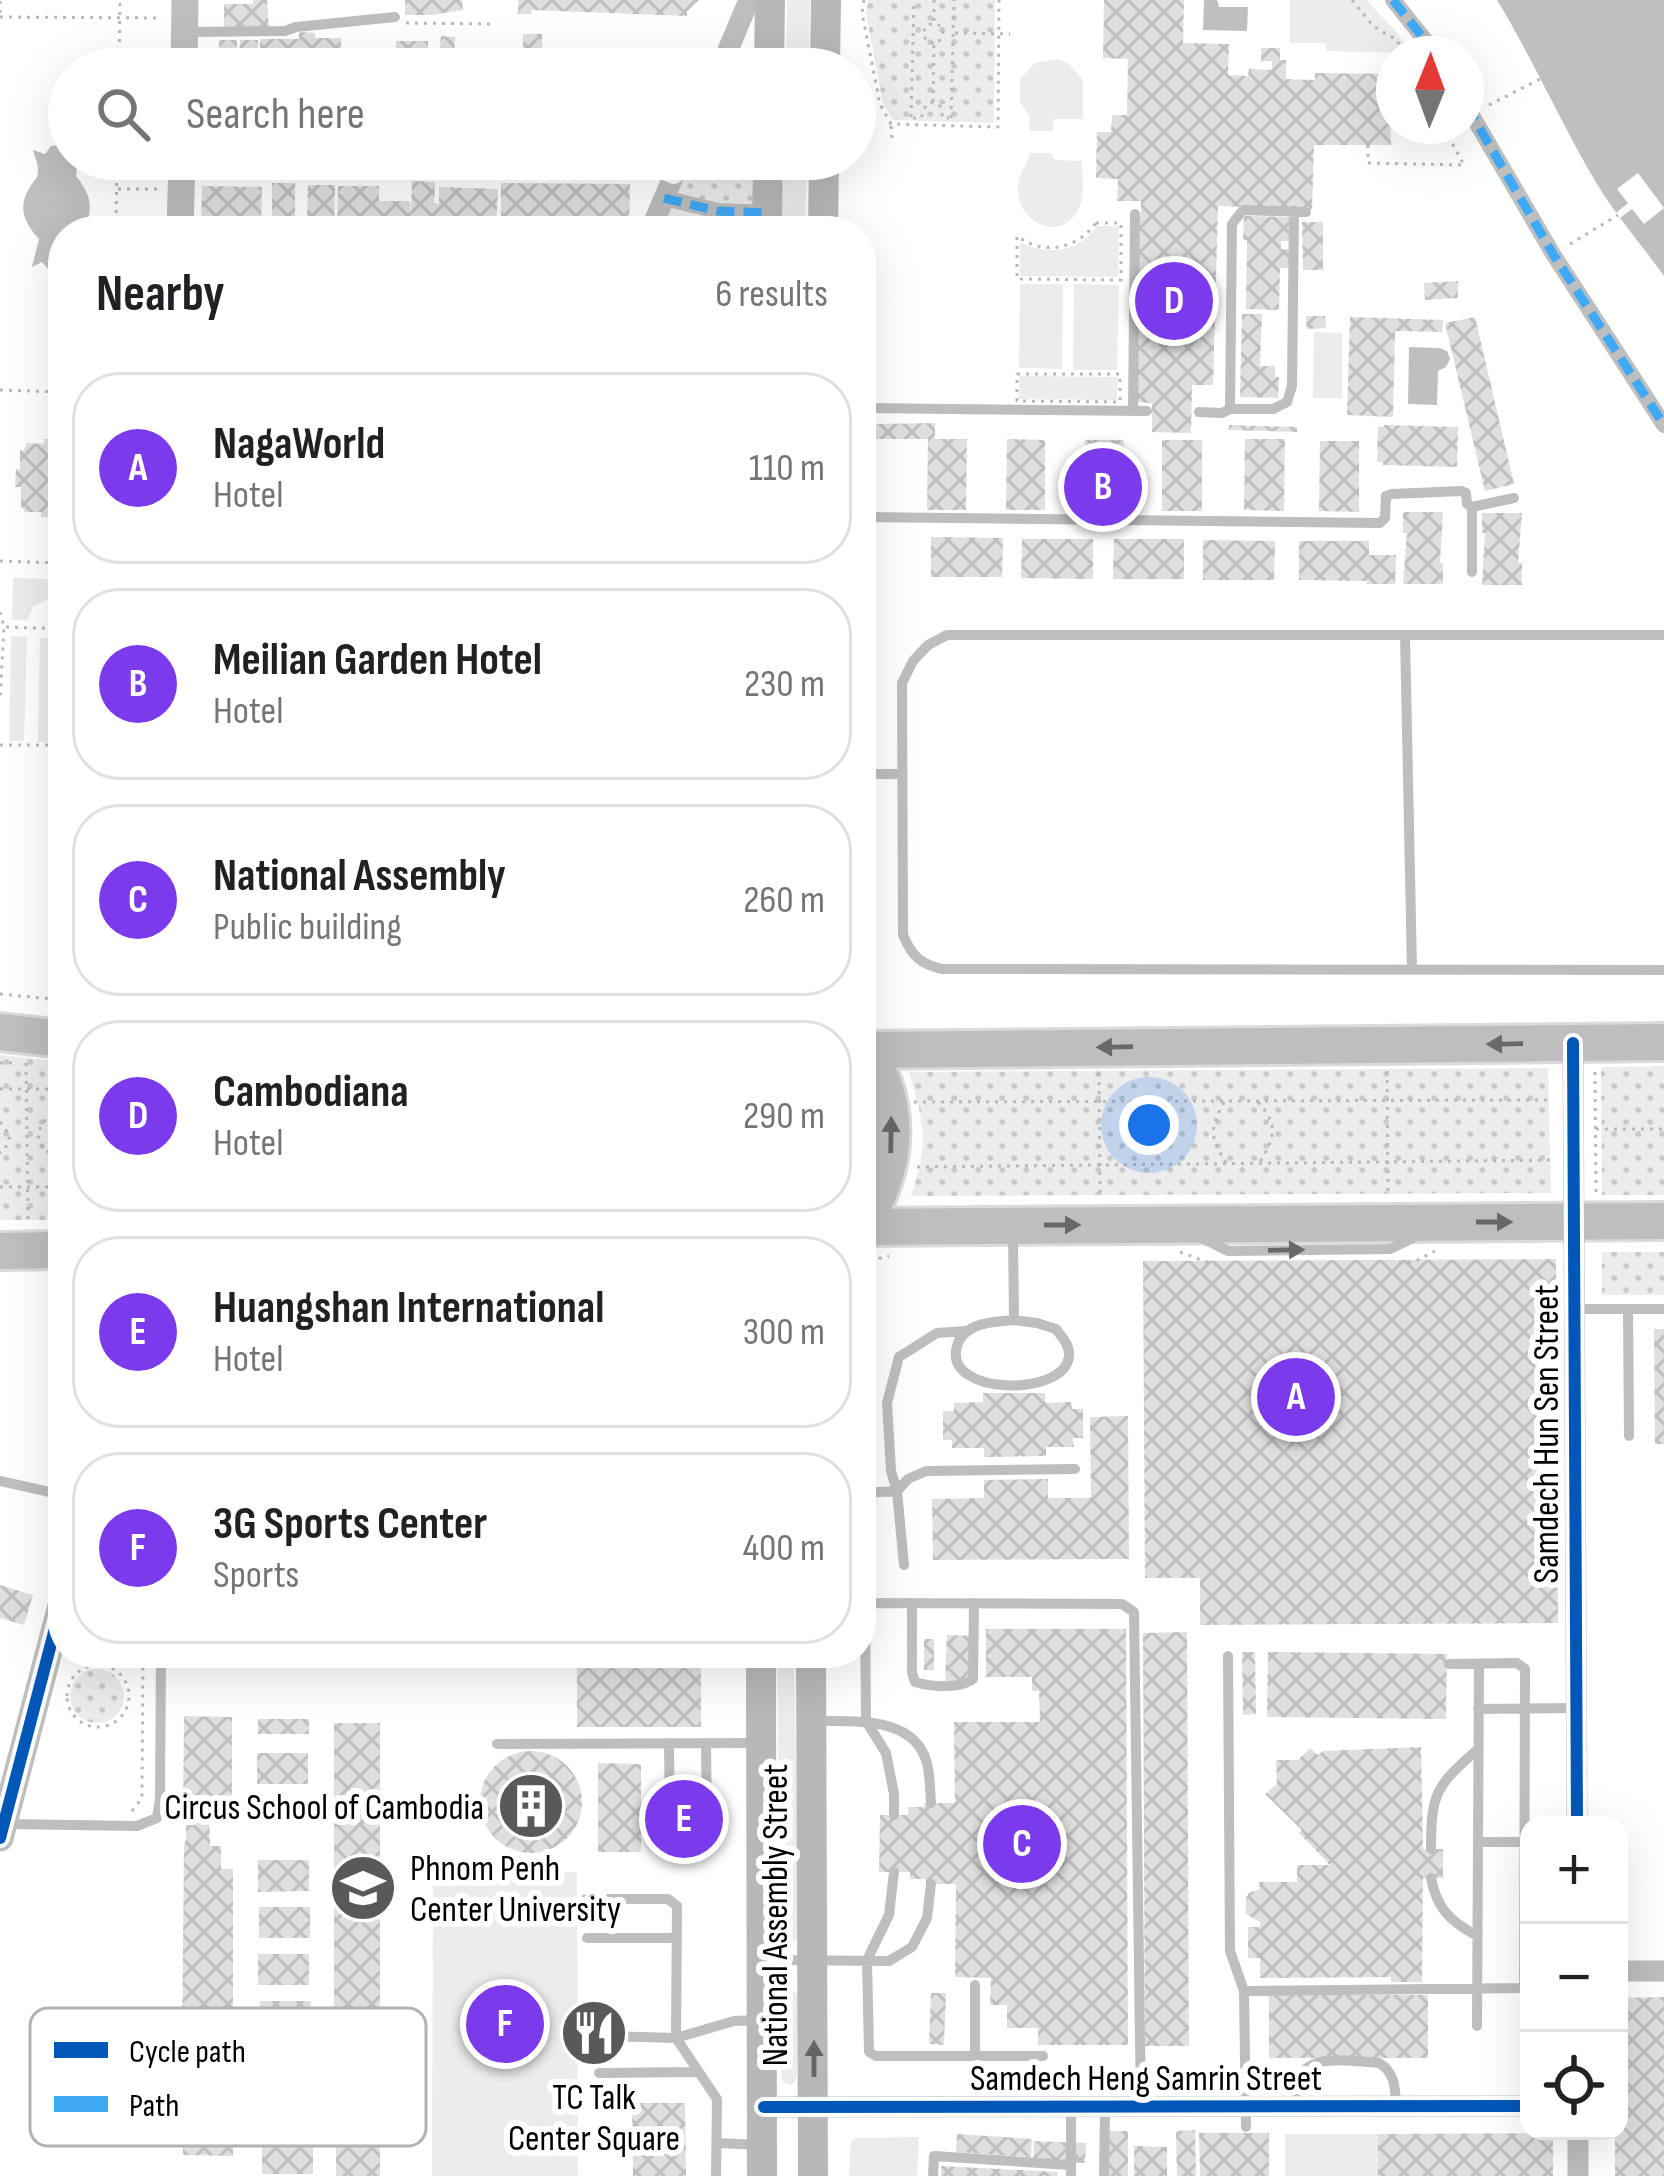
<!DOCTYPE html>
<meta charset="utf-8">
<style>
:root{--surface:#fff;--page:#f6f6f6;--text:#202124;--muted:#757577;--line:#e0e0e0;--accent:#7c3aed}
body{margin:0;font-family:"Sofia Sans Condensed",sans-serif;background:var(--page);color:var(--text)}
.controls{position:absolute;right:36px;bottom:36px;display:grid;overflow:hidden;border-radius:24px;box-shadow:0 12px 48px #0002}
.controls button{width:108px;height:108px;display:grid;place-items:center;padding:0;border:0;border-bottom:3px solid var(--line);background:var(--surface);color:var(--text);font:60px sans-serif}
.compass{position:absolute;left:1376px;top:36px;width:108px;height:108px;border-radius:50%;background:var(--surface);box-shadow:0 12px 48px #0002;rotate:1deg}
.you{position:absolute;left:1149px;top:1125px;width:42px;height:42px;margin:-30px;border:9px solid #fff;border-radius:50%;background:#1a73e8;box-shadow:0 0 0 18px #1a73e833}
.badge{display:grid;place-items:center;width:78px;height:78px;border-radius:50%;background:var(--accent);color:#fff;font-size:39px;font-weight:700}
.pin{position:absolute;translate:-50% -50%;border:6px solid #fff;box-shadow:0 3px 12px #0006}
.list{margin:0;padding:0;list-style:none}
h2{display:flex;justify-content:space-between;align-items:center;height:156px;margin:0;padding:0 48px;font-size:51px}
h2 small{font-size:39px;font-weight:400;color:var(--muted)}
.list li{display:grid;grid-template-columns:78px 1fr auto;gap:36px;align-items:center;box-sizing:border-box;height:192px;margin:0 24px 24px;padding:0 24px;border:3px solid var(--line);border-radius:48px}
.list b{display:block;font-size:45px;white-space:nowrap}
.list p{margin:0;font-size:39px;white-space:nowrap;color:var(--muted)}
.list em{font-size:39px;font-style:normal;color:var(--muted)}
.icon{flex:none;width:66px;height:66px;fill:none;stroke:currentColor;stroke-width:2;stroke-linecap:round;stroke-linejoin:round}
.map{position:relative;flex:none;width:1664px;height:2176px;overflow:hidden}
.search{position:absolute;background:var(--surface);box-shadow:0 12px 48px #0002;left:48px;top:48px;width:828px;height:132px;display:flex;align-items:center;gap:30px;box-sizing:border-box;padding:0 42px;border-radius:66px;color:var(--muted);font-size:45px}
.panel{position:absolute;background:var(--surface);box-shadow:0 12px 48px #0002;left:48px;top:216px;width:828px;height:1452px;border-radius:48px}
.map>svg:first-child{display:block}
</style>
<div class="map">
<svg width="1664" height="2176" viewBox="0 0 1664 2176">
<defs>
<pattern id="park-dots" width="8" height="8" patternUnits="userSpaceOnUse" patternTransform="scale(3)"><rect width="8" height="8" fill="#ececec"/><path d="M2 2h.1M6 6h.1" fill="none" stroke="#c9c9c9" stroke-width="1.8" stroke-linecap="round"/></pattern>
<pattern id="building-cross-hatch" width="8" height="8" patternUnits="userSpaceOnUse" patternTransform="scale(3)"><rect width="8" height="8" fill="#dfdfdf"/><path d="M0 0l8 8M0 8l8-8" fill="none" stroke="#bebebe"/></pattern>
</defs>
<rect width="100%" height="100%" fill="#fff"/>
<path fill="#ececec" d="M787 0H810L809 69H786Z
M1290 0H1367C1382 19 1399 31 1410 53L1326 51 1325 43H1290Z
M1058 59 1069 64 1083 80V119H1054L1053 131H1029L1030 118 1020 101V79L1035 63Z
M1030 153H1052L1054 160 1082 161C1082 176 1086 196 1078 210 1058 247 1010 217 1019 180 1021 170 1028 163 1030 153Z
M784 159H807L805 231H782Z
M1097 226H1119L1118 277 1020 276V242C1048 256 1078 253 1097 226Z
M1020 284H1063L1062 369 1019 368Z
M1074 284 1119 285 1117 370H1073Z
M1314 332 1342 333V398H1313Z
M1019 376 1118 377 1117 400 1019 399Z
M13 578 48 579V600L33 606 28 620H12Z
M11 636 27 637 24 741H9Z
M40 638H63V743L38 742Z
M777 1653H794L799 1932 795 1941 790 1944 785 1941 781 1932Z
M433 1872H577L578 2176H432Z
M790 1986 798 1996 797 2074 795 2082 790 2085 783 2082 781 2074V1995L785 1987Z
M1285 2134H1378V2176H1285Z
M919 2137 917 2176H849L851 2141 856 2138Z"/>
<path fill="url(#park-dots)" d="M868 0H995L994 123 893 120 883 103 866 13Z
M691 159H759L757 231H660Z
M0 1055 63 1062V1220H0Z
M1664 1066V1195H1602L1601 1067Z
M1548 1068 1551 1193 911 1196C929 1139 925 1128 909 1072Z
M1602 1252H1664V1295H1602Z
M70 1696a27 27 0 1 1 54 0a27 27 0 1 1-54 0Z"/>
<path fill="#bfbfbf" d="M1204 0H1217L1219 7H1248L1247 31 1203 30Z
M1497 0H1664V276C1642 245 1617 217 1597 184 1561 124 1533 59 1497 0Z
M60 145 67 147 69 159H78L76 176C91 194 95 211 82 231H63V269L58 271 49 270 42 262 32 267 39 239C24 222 17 208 30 187 35 178 38 180 38 169 38 164 34 154 33 150L45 154 51 146Z
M1409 347 1439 348 1447 351 1450 359 1446 367 1438 371 1437 405 1408 404Z"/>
<path fill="#fff" d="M1638 173 1664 208 1644 224 1632 209 1620 218 1616 213 1628 203 1617 189Z"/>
<path fill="url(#building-cross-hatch)" d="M253 0H267L269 30H224V4H253Z
M405 0H462L463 10 432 15H405Z
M518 0H699L687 12V16L531 10V14H518Z
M1104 0H1184L1183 43 1229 44 1228 75 1248 76 1249 69 1272 70V61H1261V48H1280V60H1286V79L1315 80V73L1390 74 1391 145H1314L1312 209 1218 206 1213 385H1192L1191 433 1152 432V403L1131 402 1134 216H1141V201H1117L1118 179 1096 178 1097 132H1111L1112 115H1127L1128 59 1103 58Z
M299 32 315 33V38H341V53H336H341V69H316L314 48V69H298L299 44 296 69H285V53L275 54V64H260V39H299Z
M523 34H542V69H523Z
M441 36 455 37 454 56 439 55Z
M219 40H237V69H219Z
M240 40H258L257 69H239Z
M396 41H428V69H396Z
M343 53 385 54 384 69H343Z
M412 181 435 182 434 203 439 204V187L498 189 496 226 472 225V231H438V225L409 223V231H337L338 186H379V201H410L411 217Z
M272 183H295V217H307L308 185H335L334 231H272Z
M501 183 630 184 629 231H501Z
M202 186 262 187 261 230H201Z
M1244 216 1290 217 1289 241H1281V249L1289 250V268H1280L1279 310 1246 309 1247 240H1243Z
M1302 222H1323V270H1303Z
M1458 281V298L1425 300 1424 283Z
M1242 314H1262L1260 366H1275V377H1279L1278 398 1240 397Z
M1306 316H1325L1326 328 1307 329Z
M1350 317 1443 320 1442 332 1395 331 1393 417 1347 415Z
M1475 317 1514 484 1485 491 1445 323Z
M935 423V439H967L966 510H927L928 439H873V424Z
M1229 425 1297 427V432L1229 430Z
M1384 425 1458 427 1457 467 1383 465V462H1377L1378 427H1384Z
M44 439H63L62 517H41V512H25L21 506V487H15L16 469H20V450H24L27 443 44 444Z
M1007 439 1045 440V510H1006Z
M1245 439H1285L1284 511 1244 510Z
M1085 440H1124L1123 511 1085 510Z
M1162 440H1202V511H1162Z
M1320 441H1359V512L1319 511Z
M1403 512H1443L1440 563H1443V584H1403L1407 533H1403Z
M1482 513H1522L1518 563H1522V585H1482L1485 533H1482Z
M931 537 1003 538 1002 577H931Z
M1022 539H1093V579L1021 578Z
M1114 539H1184V579H1113Z
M1203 540 1275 541 1274 580H1203Z
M1299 541H1369V555H1396L1395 584H1366L1367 581 1299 580Z
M1556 1259 1558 1623 1200 1625V1578H1145L1143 1261Z
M1654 1329H1664V1444H1655Z
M983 1393H1045V1403L1071 1402 1072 1409H1083V1438H1073L1074 1447H1046V1456L984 1457V1448H952V1440H943V1411H954V1403L983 1402Z
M1128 1416 1129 1559 933 1560 932 1499 984 1498V1480L1048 1479V1498H1091L1090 1417Z
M0 1585 33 1595 24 1625 0 1618Z
M986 1629H1126L1128 2045H1038V2028H1007V2005H990L991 1978 955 1977 956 1884H926V1879H910V1872H879L880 1815H908V1807H924V1803H955L954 1722H1040L1039 1691H1032V1677H986Z
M1187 1632 1189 2046H1145L1143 1633Z
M947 1635 977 1636 975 1685 945 1684Z
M924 1639H934V1670H924Z
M1242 1652H1255L1256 1714 1243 1715Z
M1268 1652 1447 1654 1446 1719 1267 1717Z
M186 1653H231V1661H186Z
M340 1653H386V1662H340Z
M577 1655 701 1656V1727H577Z
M184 1716 232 1717V1809H209L210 1846H221V1869H233V2156L183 2155V2049H207L182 2047 184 1846 186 1838V1820H183Z
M258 1719H309V1734H258Z
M334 1723H380V2057H334Z
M1421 1747 1423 1849H1443V1878H1423L1422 1982H1391V1977L1260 1978V1958H1248V1927H1260V1922L1246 1914V1898L1249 1893 1260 1889 1259 1882H1297V1865H1330L1299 1833 1302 1830 1265 1794 1277 1784 1276 1760H1298L1310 1748 1318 1755 1323 1751Z
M480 1802a51 51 0 1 1 102 0a51 51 0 1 1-102 0Z
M257 1753H308V1784H257Z
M598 1763 641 1764V1852H598Z
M258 1802H309V1817L258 1818Z
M258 1860H309V1891L258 1892Z
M259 1907H310V1938H259Z
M258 1954H309V1985H258Z
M931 1993H946L944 2045 929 2044Z
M1269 1995H1428V2058H1269Z
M1664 1997V2176H1615V2131H1619V1998Z
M260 2001H311V2031L260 2032Z
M336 2070H380V2176H336Z
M632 2103H685L686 2176H633Z
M1195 2130 1196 2176H1177L1176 2131Z
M1108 2131H1128V2176H1107Z
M1199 2133H1269V2176H1200Z
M1553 2133V2176H1378V2134Z
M957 2134 1032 2139 1031 2157 956 2152Z
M1034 2141 1086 2143 1085 2163 1033 2161Z
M313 2143V2174H262V2144Z
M1134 2146 1167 2147V2176H1134Z
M941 2166 1058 2172 1057 2176H941Z"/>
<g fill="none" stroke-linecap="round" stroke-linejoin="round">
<g stroke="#dbdbdb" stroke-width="42">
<path id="primary" d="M0 1032 63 1039
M861 1045C905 1101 898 1169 861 1226
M865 1050 1664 1042
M861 1227 1664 1221
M0 1251 63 1250"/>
</g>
<path stroke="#b9b9b9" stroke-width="3" stroke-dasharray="3 6" stroke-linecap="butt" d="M864 0 862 13 880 104 891 124 998 127 999 0
M1352 0 1373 26 1397 40 1404 54
M0 13V0
M0 17 160 18
M934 21V0
M406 23 493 24
M955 33 1010 34
M119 69 120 0
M933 102 934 44 940 40 943 33 941 26 933 23 926 26 923 33 926 40 934 44
M1489 105 1554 72
M911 117 914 0
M913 118H921L926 105 933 102 940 106 943 118H949
M951 118 954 0
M891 126 892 140
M1368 145V163L1464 165 1443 126
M118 189H157
M1096 223H1121V280L1017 279V236C1044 256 1077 249 1096 223Z
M116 231 117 159
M1570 244 1618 215
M1017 374H1120V402L1017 401Z
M0 390 63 392
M0 561 63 563
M0 612 4 627 0 700
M6 627 63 629
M0 745H63
M0 994 63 1000
M0 1063H16
M26 1063 28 1221
M1387 1071 1388 1193
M1595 1072 1596 1195
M1099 1073 1100 1196
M0 1089H63
M914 1102 1552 1100
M1224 1102C1209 1130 1210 1138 1227 1164
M1258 1102C1279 1126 1275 1136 1260 1162
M63 1116C49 1114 40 1122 38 1136L43 1149 56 1156 63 1155
M0 1122 10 1136 5 1149 0 1153
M1596 1129H1664
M917 1167 1555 1160
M0 1187H63
M1180 1252 1212 1264H1222
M1399 1263 1414 1262 1435 1251
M861 1285 868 1261 889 1256
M67 1696a31 31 0 1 1 62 0a31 31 0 1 1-62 0Z
M132 1811 142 1798 143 1653"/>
<path stroke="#bebebe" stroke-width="10" d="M188 32 285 31 296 27 395 17
M861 408 1147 411
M1230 409H1273L1287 402 1292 386 1294 211
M1133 411 1135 214
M1199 412 1222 413 1230 409 1232 224 1243 210 1306 212
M861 517 1380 523 1385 518 1386 496 1392 494 1461 491 1466 493 1467 504 1472 507 1514 498
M1472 572V507
M1405 635 1412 969
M1664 635H947L928 645 913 661 902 683 903 935C912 956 920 964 942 969L1664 970
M861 774H901
M1013 1234 1014 1320
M1200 1237 1228 1251 1390 1249 1415 1237
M1575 1309H1664
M1628 1309 1629 1436
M1014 1320 1037 1323 1056 1329C1061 1336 1069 1344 1069 1353 1071 1398 942 1397 957 1346 964 1322 994 1322 1014 1320Z
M0 1481 63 1495
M861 1493 897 1491 908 1479 926 1471 1075 1469
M904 1565 897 1491 891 1471 887 1403 899 1357 937 1333 966 1331
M861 1603 1122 1604 1134 1612 1141 2107
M865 1603 866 1721 886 1753 894 1794V1815
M912 1603V1673L915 1682C931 1687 961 1689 973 1679L974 1603
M1228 1656 1230 1951 1244 1991 1246 2127
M1449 1664 1517 1663 1525 1669 1524 1988
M1478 1709 1576 1708
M815 1721C853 1722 914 1715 927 1763 930 1775 930 1790 931 1803
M669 1743 670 1829 680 1841 697 1842 707 1828 706 1743
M497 1744 758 1743
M7 1824 137 1826 157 1818 160 1799 161 1653
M1478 1842H1529
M1431 1849C1431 1793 1436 1786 1477 1750
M894 1872 889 1915 867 1960 869 2052 876 2056H1043
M1431 1878C1437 1909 1450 1921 1477 1936
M586 1899H668L677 1906 676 2038 717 2099 716 2176
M587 1938H677
M764 1960 889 1961 912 1947 927 1918 931 1884
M1244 1991 1529 1988
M1477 2026 1479 1664
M605 2036 676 2038 734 2021 760 2020
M975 2056V1985
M599 2073 698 2072
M1295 2107C1296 2097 1296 2085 1300 2076 1313 2052 1357 2062 1379 2063 1396 2073 1395 2089 1396 2106
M1071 2108V2165
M717 2143 762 2145
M933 2176 934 2156 1071 2165V2176
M1104 2176 1105 2107"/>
<path stroke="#bebebe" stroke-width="16" d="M1393 0 1436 54
M1466 105 1553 254 1664 425
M664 198 718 211 767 213
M713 231 718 211"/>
<path stroke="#bebebe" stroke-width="21" d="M720 69 749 0
M182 161 660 168 674 174
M650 231 681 159
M1573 1043 1577 1825
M1619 1971H1664
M764 2107 1529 2106
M1578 2131V2176"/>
<path stroke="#bebebe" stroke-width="27" d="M184 69 185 0
M180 231 182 159
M0 1838 63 1598"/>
<path stroke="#b8b8b8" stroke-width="30" d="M769 69 770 0
M825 69 826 0
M767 231 768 159
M823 231 824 159
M761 1653 762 2176
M811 1653 813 2176"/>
<use href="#primary" stroke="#bebebe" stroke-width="36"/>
<path stroke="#3fa9f5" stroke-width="9" stroke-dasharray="18 9" stroke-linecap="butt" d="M1393 0 1436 54
M1466 105 1553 254 1664 425
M664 198 718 211 767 213"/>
<g stroke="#fff" stroke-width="20">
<path id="cycleway" d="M182 161 660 168 674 174
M1573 1043 1577 1825
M0 1838 63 1598
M764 2107 1529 2106"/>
</g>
<use href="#cycleway" stroke="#0057b8" stroke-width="12"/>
</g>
<defs><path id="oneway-solid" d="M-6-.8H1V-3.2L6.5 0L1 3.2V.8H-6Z" transform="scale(3)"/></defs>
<g fill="#686868">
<use href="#oneway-solid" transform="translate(1505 1044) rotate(179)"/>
<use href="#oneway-solid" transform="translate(1115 1047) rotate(179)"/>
<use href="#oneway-solid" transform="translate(891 1135) rotate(-89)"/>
<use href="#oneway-solid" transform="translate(1494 1222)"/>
<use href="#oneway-solid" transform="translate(1062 1225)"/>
<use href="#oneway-solid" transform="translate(1286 1250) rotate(-1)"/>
</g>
<use fill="#656565" href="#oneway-solid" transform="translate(814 2059) rotate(-90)"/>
<defs>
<g id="building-disc" transform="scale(3.45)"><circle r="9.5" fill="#595959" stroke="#fff"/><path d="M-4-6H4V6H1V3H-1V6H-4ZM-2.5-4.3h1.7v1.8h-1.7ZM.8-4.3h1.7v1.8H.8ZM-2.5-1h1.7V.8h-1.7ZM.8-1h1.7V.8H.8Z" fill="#fff"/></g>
<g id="school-disc" transform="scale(3.45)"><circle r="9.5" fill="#595959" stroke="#fff"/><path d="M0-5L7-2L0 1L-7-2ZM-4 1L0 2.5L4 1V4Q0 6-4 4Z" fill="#fff"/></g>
<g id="restaurant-disc" transform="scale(3.45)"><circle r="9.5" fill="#595959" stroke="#fff"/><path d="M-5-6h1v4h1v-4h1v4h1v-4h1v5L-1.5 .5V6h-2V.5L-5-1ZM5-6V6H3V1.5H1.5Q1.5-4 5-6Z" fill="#fff"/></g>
</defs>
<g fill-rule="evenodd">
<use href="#building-disc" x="531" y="1806"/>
<use href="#school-disc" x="363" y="1888"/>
<use href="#restaurant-disc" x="594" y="2033"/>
</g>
<g text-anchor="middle" stroke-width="12" stroke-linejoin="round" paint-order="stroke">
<g font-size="36" fill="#000" stroke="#fff">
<text transform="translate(1545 1434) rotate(-90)" y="13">Samdech Hun Sen Street</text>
<text transform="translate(774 1915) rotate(-90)" y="13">National Assembly Street</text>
<text x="1146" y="2090">Samdech Heng Samrin Street</text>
</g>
<g font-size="36" fill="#000" stroke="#fff" text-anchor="end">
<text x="484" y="1819">Circus School of Cambodia</text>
<text x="410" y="1880" text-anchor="start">Phnom Penh<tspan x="410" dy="41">Center University</tspan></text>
<text x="594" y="2109" text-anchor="middle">TC Talk<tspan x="594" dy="41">Center Square</tspan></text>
</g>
</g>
<rect x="30" y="2008" width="396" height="138" rx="18" fill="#fff" stroke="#b2b2b2" stroke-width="3"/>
<rect x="54" y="2042" width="54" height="16" fill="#0057b8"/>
<rect x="54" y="2096" width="54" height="16" fill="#3fa9f5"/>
<g font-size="33" fill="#000">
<text x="129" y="2062">Cycle path</text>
<text x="129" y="2116">Path</text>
</g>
</svg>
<div class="controls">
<button>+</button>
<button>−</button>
<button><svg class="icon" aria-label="locate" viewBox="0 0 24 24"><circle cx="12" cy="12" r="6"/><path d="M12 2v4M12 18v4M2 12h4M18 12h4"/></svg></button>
</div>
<svg class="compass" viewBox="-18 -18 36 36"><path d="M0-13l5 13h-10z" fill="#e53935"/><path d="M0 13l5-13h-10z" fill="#757577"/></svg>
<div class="you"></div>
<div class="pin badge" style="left:1296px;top:1397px">A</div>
<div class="pin badge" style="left:1103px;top:487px">B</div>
<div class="pin badge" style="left:1022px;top:1844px">C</div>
<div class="pin badge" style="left:1174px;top:301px">D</div>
<div class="pin badge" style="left:684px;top:1819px">E</div>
<div class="pin badge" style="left:505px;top:2024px">F</div>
<div class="search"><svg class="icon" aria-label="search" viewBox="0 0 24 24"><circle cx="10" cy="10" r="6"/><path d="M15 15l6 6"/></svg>Search here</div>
<section class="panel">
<h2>Nearby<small>6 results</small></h2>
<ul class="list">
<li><span class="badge">A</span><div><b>NagaWorld</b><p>Hotel</p></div><em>110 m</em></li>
<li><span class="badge">B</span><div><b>Meilian Garden Hotel</b><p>Hotel</p></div><em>230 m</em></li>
<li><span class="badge">C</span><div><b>National Assembly</b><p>Public building</p></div><em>260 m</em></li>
<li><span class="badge">D</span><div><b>Cambodiana</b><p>Hotel</p></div><em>290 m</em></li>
<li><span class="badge">E</span><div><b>Huangshan International</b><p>Hotel</p></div><em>300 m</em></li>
<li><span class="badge">F</span><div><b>3G Sports Center</b><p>Sports</p></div><em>400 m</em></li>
</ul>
</section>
</div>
